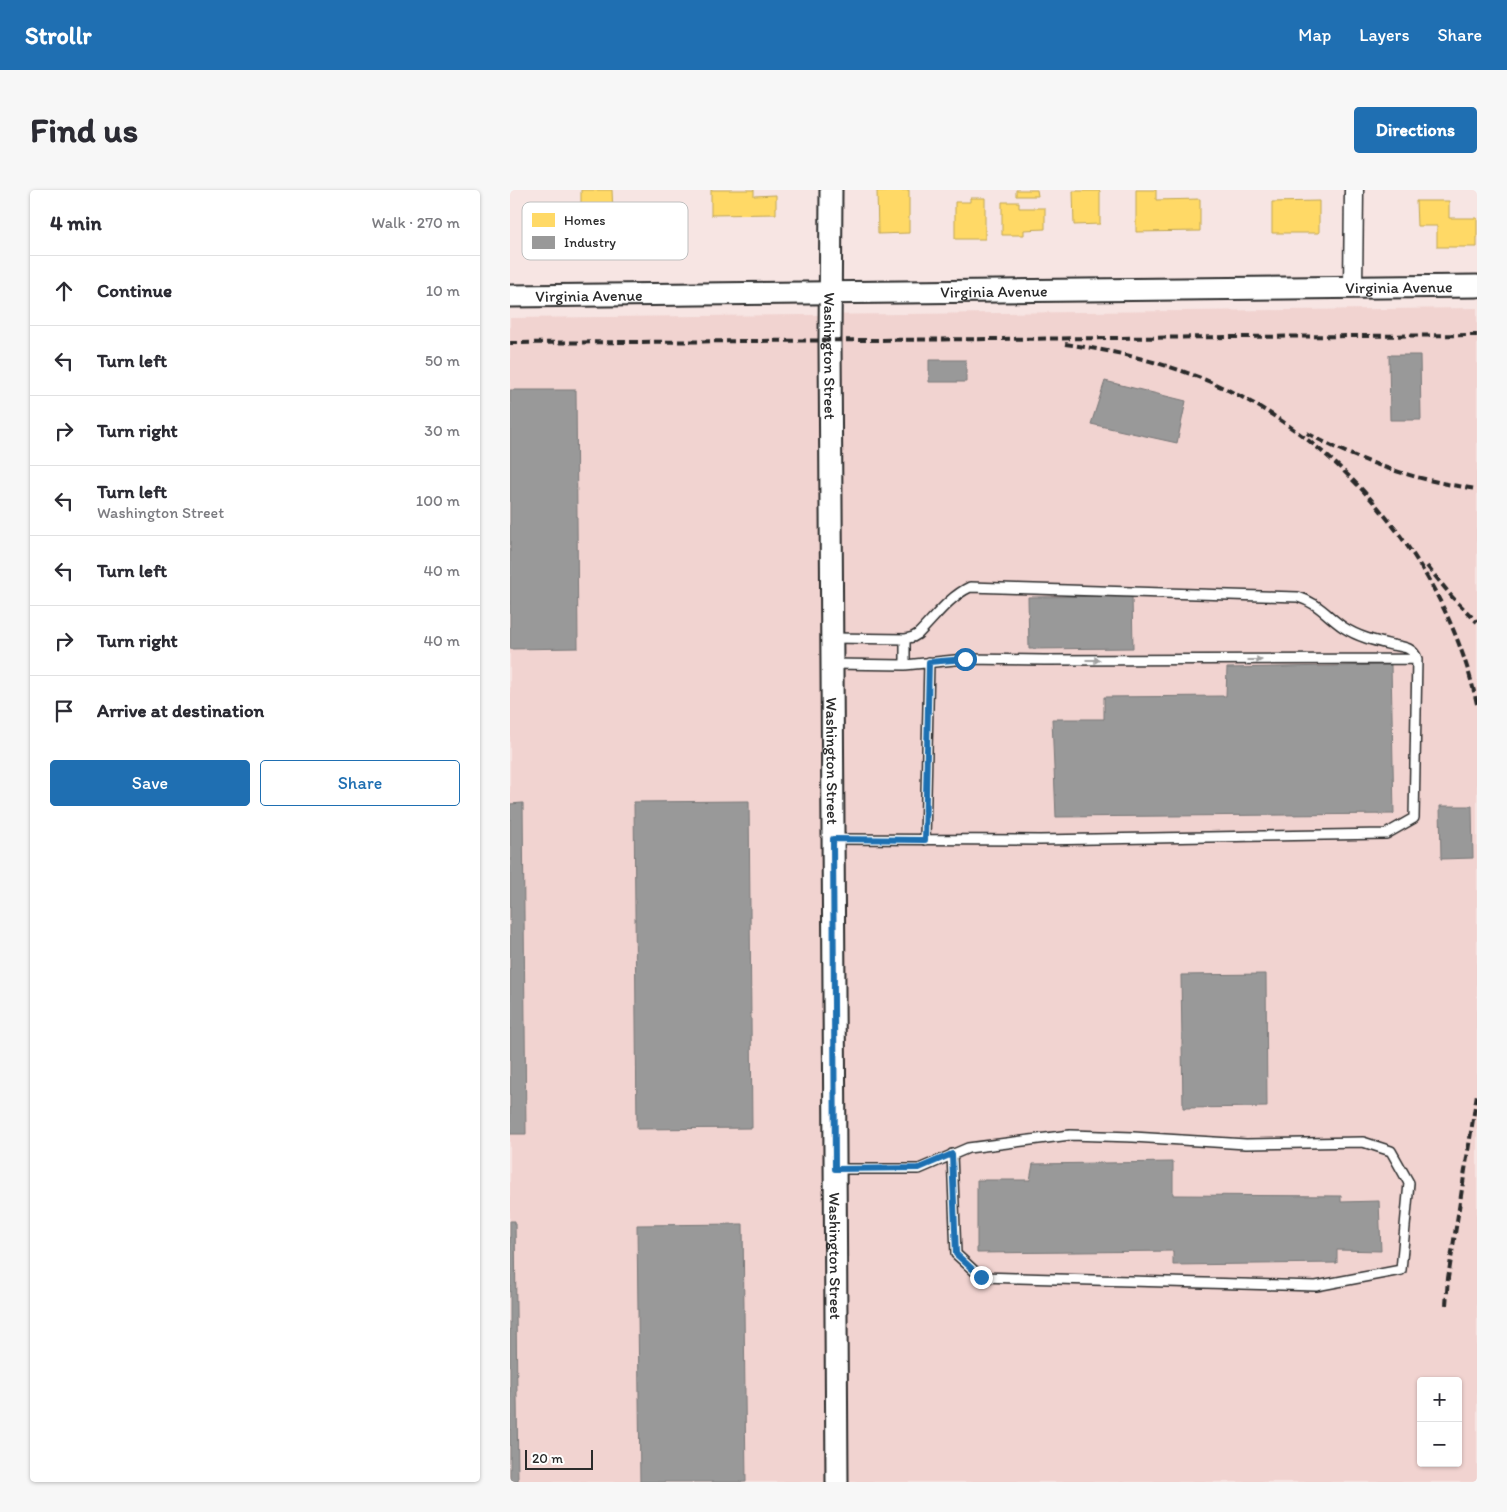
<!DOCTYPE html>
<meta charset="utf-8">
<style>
:root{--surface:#fff;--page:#f7f7f7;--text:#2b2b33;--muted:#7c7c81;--line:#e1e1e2;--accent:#1f6fb2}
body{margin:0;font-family:Itim,sans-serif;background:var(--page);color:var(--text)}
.controls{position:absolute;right:15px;bottom:15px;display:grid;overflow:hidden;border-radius:5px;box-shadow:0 1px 4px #0004}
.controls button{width:45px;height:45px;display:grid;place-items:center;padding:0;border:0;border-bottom:1px solid var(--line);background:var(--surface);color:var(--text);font:25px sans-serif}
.scale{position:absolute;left:15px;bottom:12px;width:68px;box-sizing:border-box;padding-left:5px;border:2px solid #2b2b2b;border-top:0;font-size:14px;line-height:18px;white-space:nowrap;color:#2b2b2b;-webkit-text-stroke:4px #fff;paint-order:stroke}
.stop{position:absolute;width:15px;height:15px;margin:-11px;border:4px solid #1f6fb2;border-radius:50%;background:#fff}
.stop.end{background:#1f6fb2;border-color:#fff;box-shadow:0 1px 5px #0008}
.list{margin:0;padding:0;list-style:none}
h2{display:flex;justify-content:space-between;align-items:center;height:65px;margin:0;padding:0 20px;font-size:21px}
h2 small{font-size:16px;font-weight:400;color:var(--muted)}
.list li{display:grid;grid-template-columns:32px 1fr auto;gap:15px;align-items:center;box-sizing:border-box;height:70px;padding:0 20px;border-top:1px solid var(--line)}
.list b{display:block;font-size:19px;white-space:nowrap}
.list p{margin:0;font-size:16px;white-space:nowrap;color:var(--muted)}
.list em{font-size:16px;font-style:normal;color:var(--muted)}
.actions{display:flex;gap:10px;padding:15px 20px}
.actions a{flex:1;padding:11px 0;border:1px solid var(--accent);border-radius:5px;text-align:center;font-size:18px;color:var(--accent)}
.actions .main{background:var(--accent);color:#fff}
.icon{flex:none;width:28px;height:28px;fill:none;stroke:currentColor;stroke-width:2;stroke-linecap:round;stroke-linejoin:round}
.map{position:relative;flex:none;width:967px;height:1292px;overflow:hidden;border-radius:5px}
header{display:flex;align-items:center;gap:30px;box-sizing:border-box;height:70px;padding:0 25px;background:var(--accent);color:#fff}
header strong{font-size:24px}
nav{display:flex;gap:28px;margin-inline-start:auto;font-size:18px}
.intro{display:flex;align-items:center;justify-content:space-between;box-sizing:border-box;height:120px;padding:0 30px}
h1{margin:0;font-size:35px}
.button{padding:12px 22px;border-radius:5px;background:var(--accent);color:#fff;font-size:18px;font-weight:700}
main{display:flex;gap:30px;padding:0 30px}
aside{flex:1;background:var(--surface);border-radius:5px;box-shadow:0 1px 4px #0004}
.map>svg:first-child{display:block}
</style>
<header>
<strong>Strollr</strong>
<nav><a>Map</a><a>Layers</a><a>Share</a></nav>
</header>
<div class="intro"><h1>Find us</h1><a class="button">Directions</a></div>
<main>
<aside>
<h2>4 min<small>Walk · 270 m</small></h2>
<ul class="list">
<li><svg class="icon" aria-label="ahead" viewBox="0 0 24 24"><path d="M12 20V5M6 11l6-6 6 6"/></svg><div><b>Continue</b></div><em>10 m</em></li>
<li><svg class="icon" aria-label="left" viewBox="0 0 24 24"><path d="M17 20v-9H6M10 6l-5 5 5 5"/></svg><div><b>Turn left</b></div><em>50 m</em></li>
<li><svg class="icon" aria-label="right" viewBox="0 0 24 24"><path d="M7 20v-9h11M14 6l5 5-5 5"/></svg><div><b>Turn right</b></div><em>30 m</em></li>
<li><svg class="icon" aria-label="left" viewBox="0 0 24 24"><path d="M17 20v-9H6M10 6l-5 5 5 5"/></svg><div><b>Turn left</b><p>Washington Street</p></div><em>100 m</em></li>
<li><svg class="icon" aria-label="left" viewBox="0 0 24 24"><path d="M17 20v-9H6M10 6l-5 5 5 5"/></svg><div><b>Turn left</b></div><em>40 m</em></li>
<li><svg class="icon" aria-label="right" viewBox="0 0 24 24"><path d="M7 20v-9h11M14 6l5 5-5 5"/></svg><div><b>Turn right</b></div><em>40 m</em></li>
<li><svg class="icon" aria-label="arrive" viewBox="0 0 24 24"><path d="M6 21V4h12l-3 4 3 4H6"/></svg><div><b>Arrive at destination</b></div></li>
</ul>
<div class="actions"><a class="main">Save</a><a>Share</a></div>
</aside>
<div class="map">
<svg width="967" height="1292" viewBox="0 0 967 1292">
<rect width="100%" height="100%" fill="#f7e5e3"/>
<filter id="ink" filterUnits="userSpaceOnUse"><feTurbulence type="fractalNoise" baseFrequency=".02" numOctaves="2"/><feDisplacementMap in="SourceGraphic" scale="10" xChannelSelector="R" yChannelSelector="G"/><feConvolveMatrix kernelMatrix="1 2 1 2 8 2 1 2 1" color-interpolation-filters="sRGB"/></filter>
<g filter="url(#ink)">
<path fill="#f1d3d0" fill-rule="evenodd" d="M967 118V1292H0V128ZM911 1191H948V1273H911Z"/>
<path fill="#ffd966" stroke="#bfa554" d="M71 0H102L103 23H71Z
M201 0H244V6L266 5V24L201 25Z
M399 0V43L368 44 367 1Z
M506 0H527L528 6H506Z
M626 0H646V10L690 9V41L626 42Z
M563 1H590V34L564 35Z
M460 8H475V49H445V12H460Z
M809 11V43H762V12Z
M906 11H939V28H967V57H927V36H907Z
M492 12H509V18H535V39L514 40V45H492Z"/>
<path fill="#999" stroke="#787878" d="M879 165H910L911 230H880Z
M419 170H456V192H419Z
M595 191 676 211 667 253 581 234Z
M0 200H66L68 458 0 459Z
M622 406 623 458 519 459 518 407Z
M881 475 884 624 546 627 542 529H594V507L716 506 717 478Z
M239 611 242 938 127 939 124 612Z
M13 613 16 944H0V614Z
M930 616H962L963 668 931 669Z
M756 784 757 917 673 918 671 785Z
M663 972V1005L831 1006V1012L869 1011 871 1061 827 1060V1073L663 1075V1061L467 1063V990H520L523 974Z
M0 1031H5L8 1292H0Z
M233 1034 236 1292H130L127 1035Z"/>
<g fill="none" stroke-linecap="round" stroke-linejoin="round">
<g stroke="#2b2b2b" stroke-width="12">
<path id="service" d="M322 448 395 449
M322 474 395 475 455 469 534 470 907 469
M323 649 530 650 876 644 904 628 907 469C903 457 893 457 882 455 865 451 848 447 833 437 817 426 808 413 788 407L460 397C439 407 425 427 408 444L403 447 395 449V475
M415 650 419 472
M326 979H409L458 958 560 945 623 947 736 954 853 952 881 961 899 993 891 1080 806 1096 471 1087 446 1064 442 964"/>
</g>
<g stroke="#2b2b2b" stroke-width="21">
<path id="minor" d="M843 98 844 0"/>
</g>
<g stroke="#2b2b2b" stroke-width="25">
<g id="tertiary">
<path id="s1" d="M321 0 320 151 327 1292"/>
<path id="s2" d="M0 106 967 96"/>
</g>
</g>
<use href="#service" stroke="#fff" stroke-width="9"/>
<use href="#minor" stroke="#fff" stroke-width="18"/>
<use href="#tertiary" stroke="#fff" stroke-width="21"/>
<path stroke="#2b2b2b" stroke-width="4" stroke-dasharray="8 4" stroke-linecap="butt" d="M0 153 967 145
M555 154C607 161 657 173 705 194 835 252 936 375 967 514
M797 243C849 272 908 291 967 299
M917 376 943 408 967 432
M936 1115 938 1088 967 904"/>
</g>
<defs><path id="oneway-solid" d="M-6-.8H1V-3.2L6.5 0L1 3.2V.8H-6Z" transform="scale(1.25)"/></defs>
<g fill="#a0a0a0">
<use href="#oneway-solid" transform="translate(583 470)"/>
<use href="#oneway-solid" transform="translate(745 470)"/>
</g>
</g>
<g fill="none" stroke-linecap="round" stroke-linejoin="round" filter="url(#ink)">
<path stroke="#1f6fb2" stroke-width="6" d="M455 469 419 472 415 650 323 649 325 979 409 978 442 964 446 1064 471 1087"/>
</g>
<g text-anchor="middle" stroke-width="5" stroke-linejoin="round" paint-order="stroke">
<g font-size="16" fill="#2b2b2b" stroke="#fff">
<text dy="6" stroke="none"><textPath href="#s2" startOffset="889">Virginia Avenue</textPath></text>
<text dy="6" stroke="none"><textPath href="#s2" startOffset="484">Virginia Avenue</textPath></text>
<text dy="6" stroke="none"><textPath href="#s2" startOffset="79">Virginia Avenue</textPath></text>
<text dy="6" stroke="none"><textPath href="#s1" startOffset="166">Washington Street</textPath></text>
<text dy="6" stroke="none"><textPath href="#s1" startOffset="571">Washington Street</textPath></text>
<text dy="6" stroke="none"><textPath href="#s1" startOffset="1066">Washington Street</textPath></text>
</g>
</g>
<rect x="12" y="12" width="166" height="58" rx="8" fill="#fff" stroke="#bfbfbf" stroke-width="1"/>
<rect x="22" y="23" width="23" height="14" fill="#ffd966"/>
<rect x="22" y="46" width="23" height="13" fill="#999"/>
<g font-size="14" fill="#2b2b2b">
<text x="54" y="35">Homes</text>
<text x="54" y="57">Industry</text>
</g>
</svg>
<div class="controls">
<button>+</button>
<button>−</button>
</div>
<div class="scale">20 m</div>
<div class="stop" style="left:455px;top:469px"></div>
<div class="stop end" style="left:471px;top:1087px"></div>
</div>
</main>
